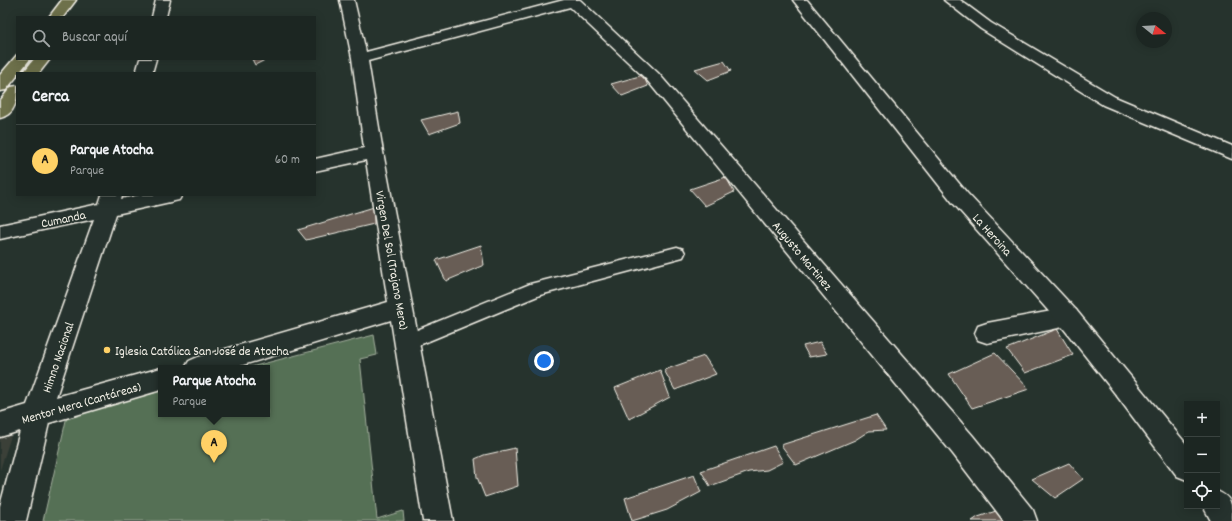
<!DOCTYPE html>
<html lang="es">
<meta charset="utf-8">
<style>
:root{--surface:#1c2622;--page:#29322f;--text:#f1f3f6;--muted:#a0a5a5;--line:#3a4340;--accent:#ffd166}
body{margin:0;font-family:Dekko,sans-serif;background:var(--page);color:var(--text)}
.controls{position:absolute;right:12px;bottom:12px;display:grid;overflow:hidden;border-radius:0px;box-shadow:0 2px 10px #0003}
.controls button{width:36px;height:36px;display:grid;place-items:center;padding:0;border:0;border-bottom:1px solid var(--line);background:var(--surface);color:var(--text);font:20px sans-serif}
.compass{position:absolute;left:1136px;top:12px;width:36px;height:36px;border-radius:50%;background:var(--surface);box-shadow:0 2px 10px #0003;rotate:108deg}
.you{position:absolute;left:544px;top:361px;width:14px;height:14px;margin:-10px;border:3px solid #fff;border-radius:50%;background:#1a73e8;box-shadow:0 0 0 6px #1a73e833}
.badge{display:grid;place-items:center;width:26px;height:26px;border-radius:50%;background:var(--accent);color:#111;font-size:13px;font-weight:700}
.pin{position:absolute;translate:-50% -33px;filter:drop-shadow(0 1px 2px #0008)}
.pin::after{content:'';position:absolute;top:21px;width:14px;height:12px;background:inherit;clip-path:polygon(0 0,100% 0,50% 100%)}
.popup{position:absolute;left:158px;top:365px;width:112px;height:52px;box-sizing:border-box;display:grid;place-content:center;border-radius:0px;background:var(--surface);filter:drop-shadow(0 1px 3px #0005);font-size:13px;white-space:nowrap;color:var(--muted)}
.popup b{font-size:15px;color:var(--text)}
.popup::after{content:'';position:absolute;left:50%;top:100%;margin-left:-8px;border:8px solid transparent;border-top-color:var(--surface)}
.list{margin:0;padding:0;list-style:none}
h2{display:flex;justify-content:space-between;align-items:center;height:52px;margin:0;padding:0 16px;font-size:17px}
h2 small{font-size:13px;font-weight:400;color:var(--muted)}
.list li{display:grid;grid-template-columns:26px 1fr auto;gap:12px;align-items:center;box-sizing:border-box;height:72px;padding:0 16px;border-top:1px solid var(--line)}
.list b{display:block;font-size:15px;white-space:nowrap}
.list p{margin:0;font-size:13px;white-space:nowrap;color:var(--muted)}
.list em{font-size:13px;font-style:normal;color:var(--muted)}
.icon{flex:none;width:22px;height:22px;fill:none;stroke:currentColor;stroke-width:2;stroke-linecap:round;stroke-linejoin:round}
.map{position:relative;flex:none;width:1232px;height:521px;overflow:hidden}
.search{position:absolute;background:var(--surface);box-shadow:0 2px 10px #0003;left:16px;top:16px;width:300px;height:44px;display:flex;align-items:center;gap:10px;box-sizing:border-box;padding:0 14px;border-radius:0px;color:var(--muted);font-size:15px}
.panel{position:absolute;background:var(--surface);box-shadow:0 2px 10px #0003;left:16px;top:72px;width:300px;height:124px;border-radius:0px}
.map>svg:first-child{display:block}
</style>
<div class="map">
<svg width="1232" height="521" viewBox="0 0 1232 521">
<rect width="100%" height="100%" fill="#26332d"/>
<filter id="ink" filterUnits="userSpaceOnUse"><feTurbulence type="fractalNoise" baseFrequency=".025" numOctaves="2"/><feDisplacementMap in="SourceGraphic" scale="8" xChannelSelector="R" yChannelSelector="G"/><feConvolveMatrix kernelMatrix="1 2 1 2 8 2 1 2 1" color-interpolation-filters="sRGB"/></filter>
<g filter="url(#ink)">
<path fill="#3a4039" d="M11 436 0 470V438Z"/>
<path fill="#556f55" stroke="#a4b09e" d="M374 335 377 355 360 359 377 519 403 511 404 521H43L67 416 161 391V414H267V368H247Z"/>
<path fill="#685d54" stroke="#f4f1e8" d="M252 59H267L255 65Z
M724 61 731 71 708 80 695 69Z
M643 75 648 86 622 96 611 84Z
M458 111 460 123 429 134 421 120Z
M726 177 734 192 705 206 690 189Z
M374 207V224L306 240 298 230Z
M481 245 484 265 446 281 436 260Z
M1057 329 1073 355 1025 373 1007 349Z
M820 342 827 354 809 357 803 346Z
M995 353 1029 389 972 408 949 374Z
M704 356 716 374 675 390 664 370Z
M660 370 670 397 629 419 615 388Z
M876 415 886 430 869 431 855 440 796 465 781 445Z
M774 446 783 462 767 470 749 472 710 486 701 471Z
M515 448 518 486 485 497 477 477 475 459 484 455Z
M1069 463 1083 479 1055 498 1032 479Z
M694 475 701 492 667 510 632 521 625 498Z
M1002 509 1012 521H972L978 517Z"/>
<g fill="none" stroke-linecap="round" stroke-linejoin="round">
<g stroke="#f4f1e8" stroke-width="3">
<path id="service" d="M677 247 683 249 685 253 683 257 540 295 407 350 400 347 398 342 400 337 530 284Z"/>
</g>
<g stroke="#f4f1e8" stroke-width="3">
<path id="minor" d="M156 0H170L166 17H152Z
M340 0H354L366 52 564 0H580L658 73 973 436 1033 510 1037 521H1004L953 454 646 79 570 7 368 61 383 152 453 521H423L391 320 233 368H185L189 361 198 357 388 302 366 160 315 171V159L364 148 352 58Z
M944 0H960L991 23 1115 97 1232 146V159L1103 105 981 29Z
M140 59H156L152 73H136Z
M102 195H122L121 199 140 195H182L179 200 116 214 56 397 161 368V390L49 423 26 521H0V506L20 431 0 437V413L27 405 94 219 0 239V225L99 204Z
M1068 308 1076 310 1080 317 1076 324 1068 326 987 343 978 340 975 333 978 326 987 323Z"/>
</g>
<g stroke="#f4f1e8" stroke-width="3">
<path id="tertiary" d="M793 0H807L967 193 1076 310 1187 445V480L1177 476 1117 396 1060 324 953 203Z
M1217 491C1232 498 1232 503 1232 521H1211L1203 506H1217Z"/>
</g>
<g stroke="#f4f1e8" stroke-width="3">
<path id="primary" d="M62 0H76L63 17H49Z
M17 55V59H30L19 73H17V76L6 90 0 91V75Z
M34 59H50L39 73H23Z
M17 86C17 100 16 114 0 118V101L11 87Z"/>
</g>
<use href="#service" fill="#26332d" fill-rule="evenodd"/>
<use href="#minor" fill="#26332d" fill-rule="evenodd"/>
<use href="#tertiary" fill="#26332d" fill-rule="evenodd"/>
<use href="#primary" fill="#6e714b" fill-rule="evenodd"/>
</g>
</g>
<circle fill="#ffd166" stroke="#26332d" stroke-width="1.5" cx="107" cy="350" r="4"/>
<g text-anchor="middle" stroke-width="3" stroke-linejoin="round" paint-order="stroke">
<g font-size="13" fill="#f4f1e8" stroke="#26332d">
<text transform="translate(63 218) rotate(-12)" y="5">Cumanda</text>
<text transform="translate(993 234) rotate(48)" y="5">La Heroina</text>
<text transform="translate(803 255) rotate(50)" y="5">Augusto Martinez</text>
<text transform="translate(393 260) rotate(80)" y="5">Virgen Del Sol (Trajano Mera)</text>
<text transform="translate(57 357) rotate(-71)" y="5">Himno Nacional</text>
<text transform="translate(81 402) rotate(-16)" y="5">Mentor Mera (Cantáreas)</text>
</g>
<g font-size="13" fill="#f4f1e8" stroke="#26332d" text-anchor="start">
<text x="115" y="355">Iglesia Católica San José de Atocha</text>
</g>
</g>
</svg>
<div class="controls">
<button>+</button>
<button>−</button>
<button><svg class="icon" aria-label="locate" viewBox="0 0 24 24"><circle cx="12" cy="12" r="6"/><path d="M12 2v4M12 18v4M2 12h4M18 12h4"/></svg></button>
</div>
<svg class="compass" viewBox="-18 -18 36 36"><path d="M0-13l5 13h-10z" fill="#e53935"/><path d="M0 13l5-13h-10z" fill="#a0a5a5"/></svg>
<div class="you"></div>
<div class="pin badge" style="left:214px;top:463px">A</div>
<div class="popup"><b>Parque Atocha</b>Parque</div>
<div class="search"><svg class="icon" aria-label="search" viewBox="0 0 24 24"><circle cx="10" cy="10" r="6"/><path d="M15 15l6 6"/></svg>Buscar aquí</div>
<section class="panel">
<h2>Cerca<small></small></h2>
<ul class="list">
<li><span class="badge">A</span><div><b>Parque Atocha</b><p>Parque</p></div><em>60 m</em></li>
</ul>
</section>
</div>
